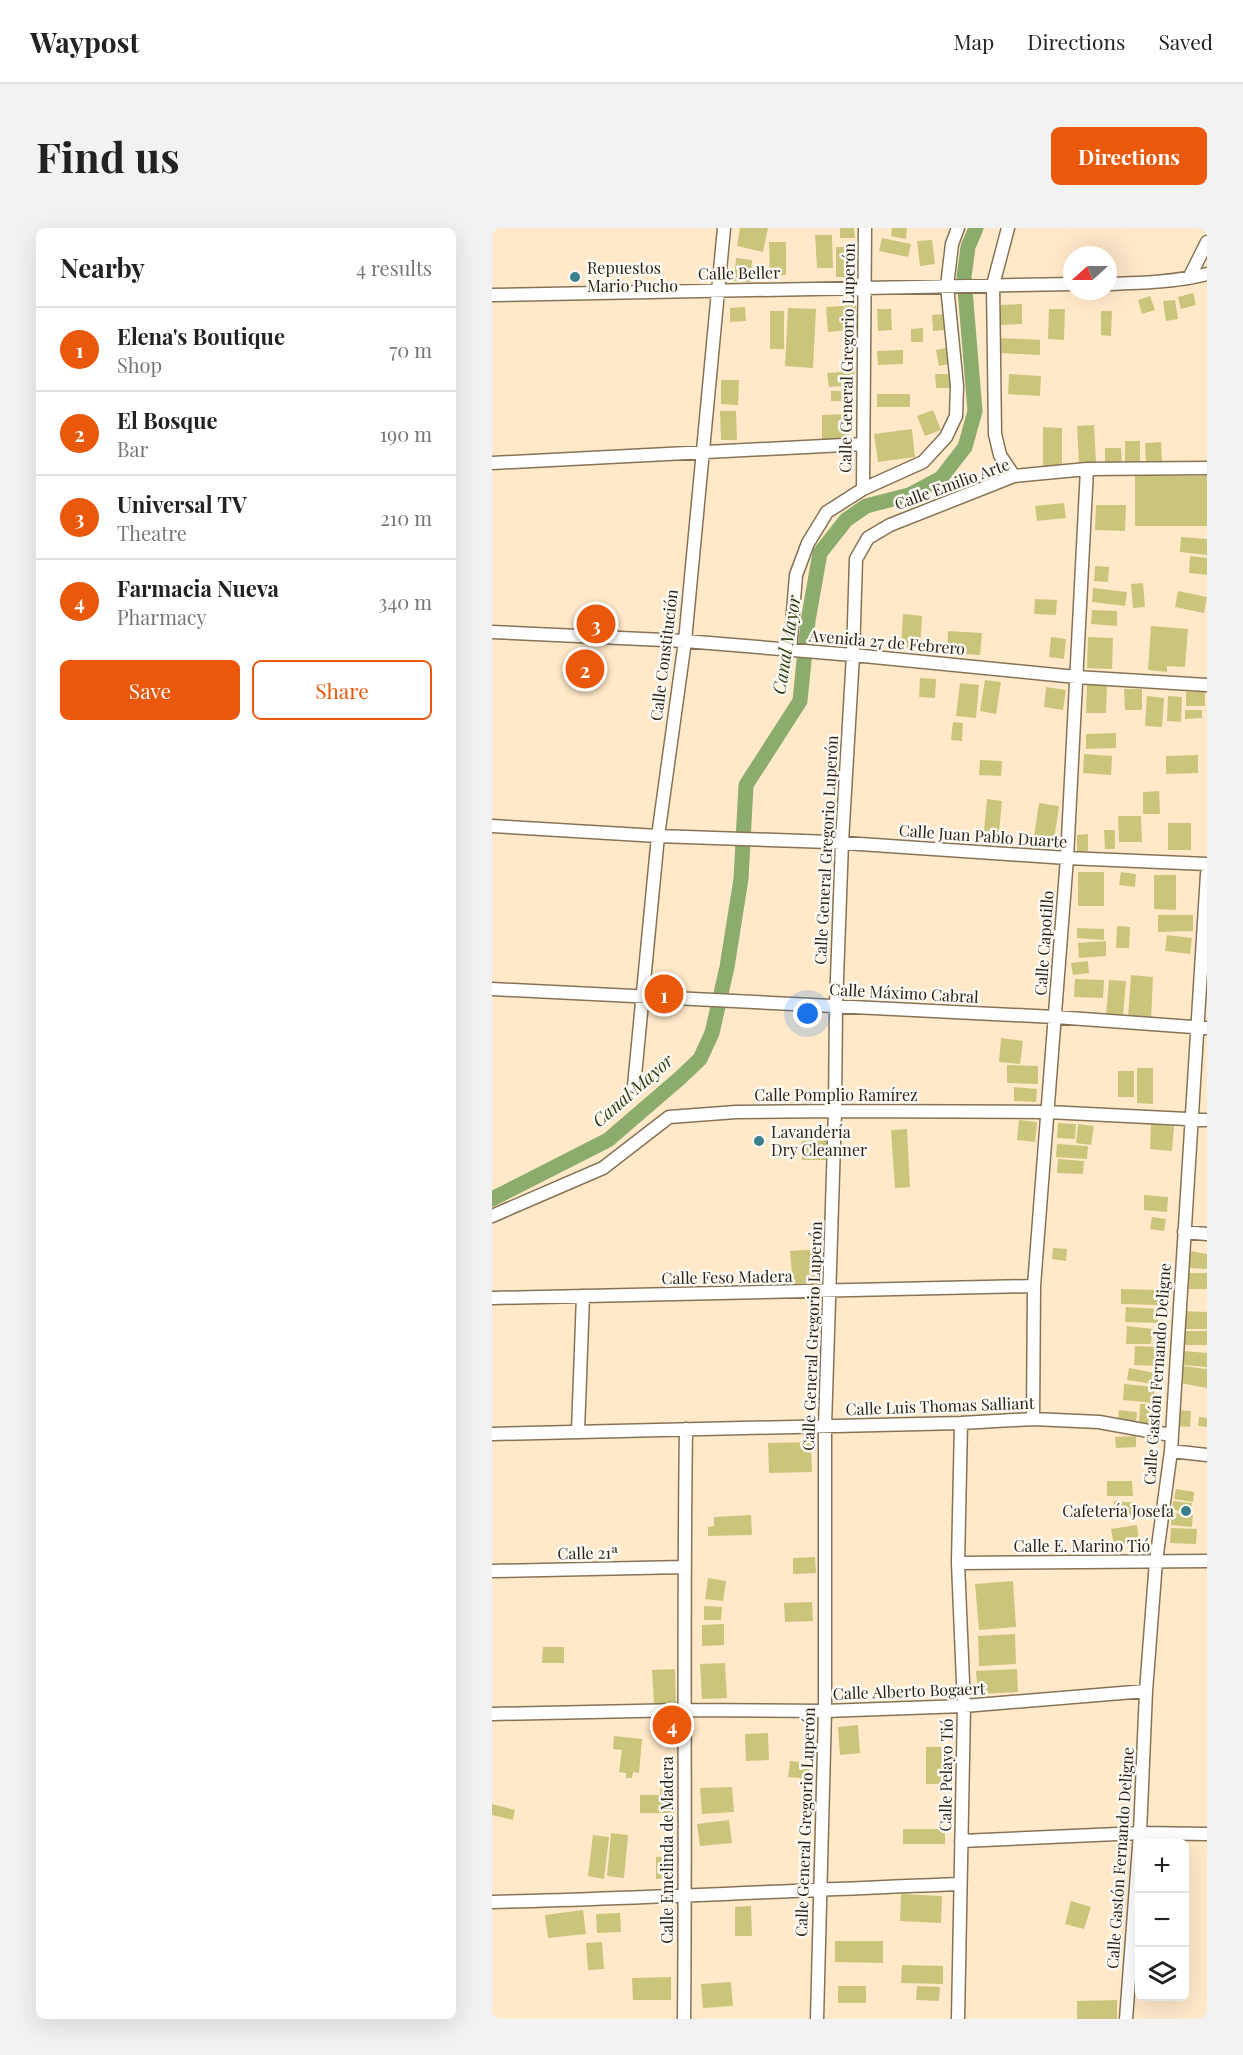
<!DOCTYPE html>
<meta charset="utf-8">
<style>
:root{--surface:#fff;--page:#f2f2f2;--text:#222;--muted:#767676;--line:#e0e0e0;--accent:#ea580c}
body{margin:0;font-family:"Playfair Display",serif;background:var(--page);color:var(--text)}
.controls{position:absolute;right:18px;bottom:18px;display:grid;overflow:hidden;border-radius:9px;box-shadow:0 6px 24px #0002}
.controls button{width:54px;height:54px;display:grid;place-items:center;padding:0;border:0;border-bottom:2px solid var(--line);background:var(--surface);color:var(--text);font:30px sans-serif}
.compass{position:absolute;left:571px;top:18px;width:54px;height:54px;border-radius:50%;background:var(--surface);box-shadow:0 6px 24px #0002;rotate:249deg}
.you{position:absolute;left:316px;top:786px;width:21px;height:21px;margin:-15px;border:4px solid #fff;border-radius:50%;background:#1a73e8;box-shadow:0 0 0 9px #1a73e833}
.badge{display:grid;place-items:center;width:39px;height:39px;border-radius:50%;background:var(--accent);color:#fff;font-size:20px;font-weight:700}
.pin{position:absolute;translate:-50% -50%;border:3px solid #fff;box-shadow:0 2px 6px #0006}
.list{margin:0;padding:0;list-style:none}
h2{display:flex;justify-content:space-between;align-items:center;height:78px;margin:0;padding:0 24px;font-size:26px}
h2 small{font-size:20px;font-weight:400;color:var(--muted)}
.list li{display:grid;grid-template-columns:39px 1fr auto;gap:18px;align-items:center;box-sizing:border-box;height:84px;padding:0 24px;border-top:2px solid var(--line)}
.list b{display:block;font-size:22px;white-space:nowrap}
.list p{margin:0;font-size:20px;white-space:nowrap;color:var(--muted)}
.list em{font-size:20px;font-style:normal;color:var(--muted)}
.actions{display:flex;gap:12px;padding:18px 24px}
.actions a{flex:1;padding:14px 0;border:2px solid var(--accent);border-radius:9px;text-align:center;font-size:21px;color:var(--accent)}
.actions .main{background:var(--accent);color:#fff}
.icon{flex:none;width:33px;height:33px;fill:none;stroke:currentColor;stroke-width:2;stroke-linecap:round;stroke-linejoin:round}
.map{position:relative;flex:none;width:715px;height:1791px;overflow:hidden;border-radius:9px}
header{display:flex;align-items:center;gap:36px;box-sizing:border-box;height:84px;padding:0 30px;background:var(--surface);border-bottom:2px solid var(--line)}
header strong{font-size:28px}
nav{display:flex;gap:33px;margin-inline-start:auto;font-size:21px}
.intro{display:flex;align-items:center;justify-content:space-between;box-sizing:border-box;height:144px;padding:0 36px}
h1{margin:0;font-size:42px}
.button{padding:15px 27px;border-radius:9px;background:var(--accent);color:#fff;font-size:21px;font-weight:700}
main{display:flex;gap:36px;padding:0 36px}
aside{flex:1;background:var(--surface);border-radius:9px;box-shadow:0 6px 24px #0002}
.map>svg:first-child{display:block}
</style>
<header>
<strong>Waypost</strong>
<nav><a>Map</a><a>Directions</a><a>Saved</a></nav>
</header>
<div class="intro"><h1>Find us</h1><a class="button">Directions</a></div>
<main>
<aside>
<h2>Nearby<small>4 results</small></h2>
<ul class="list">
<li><span class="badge">1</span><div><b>Elena's Boutique</b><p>Shop</p></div><em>70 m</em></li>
<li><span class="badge">2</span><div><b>El Bosque</b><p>Bar</p></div><em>190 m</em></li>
<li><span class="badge">3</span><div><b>Universal TV</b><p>Theatre</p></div><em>210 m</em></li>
<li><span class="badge">4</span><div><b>Farmacia Nueva</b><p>Pharmacy</p></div><em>340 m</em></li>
</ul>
<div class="actions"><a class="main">Save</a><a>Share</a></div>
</aside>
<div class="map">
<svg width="715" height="1791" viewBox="0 0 715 1791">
<rect width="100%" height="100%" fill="#ffe9c9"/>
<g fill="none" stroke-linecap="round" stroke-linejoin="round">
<path stroke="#8bac6d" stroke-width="15" d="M0 971 116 912 188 850 208 831 220 805 235 739 249 651 254 557 308 473 316 393 328 325 354 292 374 278 417 267 449 250 473 219 483 183 472 49 476 19 484 0"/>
</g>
<path fill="#cbc57c" d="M248 0H276L271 24 245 18Z
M348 0H362L363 10H348Z
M400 0H415L414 11 399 8Z
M323 7H340L341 40H325Z
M390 10 419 16 416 29 387 23Z
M440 12 443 36 428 38 425 13Z
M277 14H294V47H278Z
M344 19H363V49H344Z
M244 30 260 32 259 54 242 53Z
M701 65 704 77 689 81 686 69Z
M658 68 663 82 650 86 646 72Z
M683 72 686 91 674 93 671 73Z
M530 76V96L507 97 506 77Z
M364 77 366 101 336 104 334 79Z
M253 79 254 93 238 94V80Z
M296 80 324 81 321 140 293 138Z
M385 81H399L400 102 386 103Z
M557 81H573L572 112 556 111Z
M278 83H292V121H278Z
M609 83H620L619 108 609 107Z
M453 86 454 102 441 103 440 87Z
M431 100V114H419V101Z
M508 110 548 112V127L507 125Z
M459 119 462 135 447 138 444 122Z
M411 122V136L386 137 385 123Z
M362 143 363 157 337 159 335 145Z
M443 146H460V160H444Z
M517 146 549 148 548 168 516 166Z
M229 152H247L246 177 229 176Z
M339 163H352V173H339Z
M385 166H418V179H385Z
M441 182 449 202 433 208 425 188Z
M228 183H244L245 212H229Z
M356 186 357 211 330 212V187Z
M602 197 604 235H587L585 198Z
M551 199 570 200V239H551Z
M420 201 423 229 386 234 382 206Z
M633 213H648V235H633Z
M669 214 670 233 654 234 653 215Z
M613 220H629L630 236 613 237Z
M643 248H715V298H643Z
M572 275 574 290 545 293 543 278Z
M604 277H634L633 303 603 302Z
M689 309 715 311V327L688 324Z
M698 328 715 330V347L697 345Z
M603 338 617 339 616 354 602 353Z
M651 355 653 379 641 380 639 356Z
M601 360 635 364 633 378 600 374Z
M686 363 715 369 712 385 683 379Z
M543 371 565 372 564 387 542 386Z
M600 382 625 383V398L599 396Z
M411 386 430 388 428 421 409 420Z
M659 398 696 401 693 439 675 438V444L656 442Z
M456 403 490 405 488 427 455 425Z
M559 409 574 411 572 431 557 429Z
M596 409 621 410 620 441 595 440Z
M428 450 444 451 443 470 427 469Z
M493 452 509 454 504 486 488 483Z
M468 455 487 457 484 490 464 488Z
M595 456 615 457 614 485H594Z
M554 459 574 462 571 482 552 479Z
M632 461H650V482H633Z
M694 464H713V478H694Z
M655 468 672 470 670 499 653 498Z
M676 468 690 469 689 494 675 493Z
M693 482H710V490L693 491Z
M461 494 471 495 470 513 459 512Z
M624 505V520L594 521V506Z
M592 526 620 528 619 547 591 545Z
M706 527V545L674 546V528Z
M488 532 510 533 509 548 487 547Z
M667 563 668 586H651V564Z
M495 571 510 573 506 615 491 613Z
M547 575 567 578 561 618 541 615Z
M626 588H649L650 614H627Z
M676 595H699V622H676Z
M612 602H623V621H613Z
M596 606V623H585V607Z
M586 644H612V678H586Z
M629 644 644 646 643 659 627 657Z
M662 647H684V682L662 681Z
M666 687H701V703L666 704Z
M625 698 638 699 637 720H624Z
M585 700 612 701V712L585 710Z
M675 707 700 710 698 726 673 723Z
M614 713V728L587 730 586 715Z
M596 733 597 745 581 747 579 735Z
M639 747 661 749 659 792 636 790Z
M583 751 612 752 611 770 582 769Z
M617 752 634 753 631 789 614 787Z
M509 810 531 813 528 836 507 834Z
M515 837 546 838V856L515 855Z
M645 840H661V876L645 875Z
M626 843H642V869H626Z
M522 859 545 861 544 874 522 873Z
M527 892 545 894 543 914 525 912Z
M566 895 584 896 583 911 565 910Z
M586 896 602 898 599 917 584 915Z
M659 896 682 898 680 923 658 921Z
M415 901 418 959 403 960 399 902Z
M336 902 337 932H310L309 903Z
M565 916 596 918 595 931 564 929Z
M566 931 592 933 591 946 565 945Z
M652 967 676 969 675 984 652 982Z
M660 989 674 991 672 1003 658 1001Z
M561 1020 575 1021 574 1033 560 1031Z
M328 1021 331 1056 301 1058 298 1023Z
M698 1023 715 1026V1041L697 1040Z
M694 1045H715V1061H694Z
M629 1061 666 1062V1077L629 1076Z
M634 1079 666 1081V1095L633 1094Z
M691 1083 715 1084V1101H691Z
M635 1098 661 1101 659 1116H634Z
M690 1103H715V1117H690Z
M643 1118 666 1119 665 1138 642 1137Z
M692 1123 715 1125V1139L690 1137Z
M690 1138 715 1141V1160L688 1155Z
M637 1140 663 1145 661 1156 635 1152Z
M632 1156 663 1159 661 1175 631 1172Z
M648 1176H662V1195H647Z
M627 1182 645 1184 644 1196 626 1194Z
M683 1182 699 1183 698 1199 682 1198Z
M707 1189 715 1190V1199L706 1198Z
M644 1208V1219L624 1220 623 1209Z
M319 1214 320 1244 277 1245 276 1215Z
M615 1253H640L641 1268H615Z
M684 1261 702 1264 701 1274 682 1271Z
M622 1273 646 1275 645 1289 621 1287Z
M681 1273 700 1275 699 1284 680 1282Z
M680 1285 701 1287 700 1299 679 1297Z
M259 1287 260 1307 216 1308V1299L222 1298V1289Z
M645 1297 647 1314 622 1318 619 1301Z
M679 1300 705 1301 704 1316 678 1315Z
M323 1329 324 1345 301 1346V1330Z
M216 1350 234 1353 231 1373 213 1371Z
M521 1353 524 1399 487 1402 483 1356Z
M320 1374 321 1393 293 1394 292 1375Z
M212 1378 230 1379 229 1392H212Z
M232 1396V1417L210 1418V1397Z
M523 1406 524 1436 487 1438 486 1408Z
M51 1419H72V1435H50Z
M233 1435 235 1470 210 1471 208 1436Z
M183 1441 184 1475 162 1476 160 1442Z
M525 1441 526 1464 486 1466 484 1443Z
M366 1497 368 1525 348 1527 346 1499Z
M276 1505 277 1532 254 1533 253 1506Z
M122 1508 150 1511 147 1545 141 1544 140 1550H134V1545L127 1544 130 1522 121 1521Z
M434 1519H461L460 1556H434Z
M298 1533 318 1535 317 1551 296 1549Z
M240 1559 242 1584 210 1586 208 1560Z
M168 1561H182V1585H148V1567H168Z
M0 1576 23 1582 21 1592 0 1587Z
M237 1592 240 1615 208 1618 205 1596Z
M411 1601H453V1616H411Z
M119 1605 136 1607 132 1650 115 1648Z
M101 1607 117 1609 112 1651 96 1648Z
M179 1628 180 1650 164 1651V1629Z
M409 1666 450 1668 449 1695 408 1693Z
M579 1673 599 1679 592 1701 573 1696Z
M259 1678 260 1708H243V1679Z
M91 1682 94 1706 56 1710 53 1687Z
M128 1685 129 1704 105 1705 104 1686Z
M343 1713H391V1735L343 1734Z
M110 1714 112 1741 96 1742 94 1715Z
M410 1737 451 1738V1756L409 1755Z
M179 1749V1772H141L140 1750Z
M239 1754 241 1778 211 1780 209 1756Z
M346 1758H374V1775H346Z
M425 1758 448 1759 447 1773 424 1772Z
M625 1772V1791H585V1773Z"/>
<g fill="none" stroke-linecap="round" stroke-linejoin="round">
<g stroke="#867356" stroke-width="15">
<path id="street" d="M516 0 501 57 503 206 508 227 522 248
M697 50 715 14
M616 56C649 55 683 54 715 46
M0 67 580 56
M0 235 371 216
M371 261 373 0
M0 404 193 413 361 427 584 449 715 457
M298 422 304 347 316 315 335 284 371 261 431 234 454 209 464 188 465 158 455 58 460 16 466 0
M0 598 166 608 338 614 575 630 715 636
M0 761 563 789 715 800
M142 858 166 608 193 413 232 0
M0 988 111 940 177 889 244 884 343 883 556 884 715 892
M692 1004 715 1006
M0 1070 542 1058
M541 1191 542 1058 575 630 595 241
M86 1203 91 1068
M0 1206 469 1195 541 1191 607 1194 679 1207
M679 1223 715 1227
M466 1335 715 1333
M0 1343 192 1339
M0 1486 191 1482 333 1483 472 1478 654 1463
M469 1613 648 1605 715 1606
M0 1674C156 1670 312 1662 468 1656
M192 1791C194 1594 191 1398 194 1201
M325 1791 333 1483V1198L343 883 344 778 350 614 361 427 364 331 376 310 398 297 522 248 595 241 715 240
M466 1791 472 1478 466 1335 469 1195
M634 1791 648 1605 654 1463 664 1333 679 1223 715 646"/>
</g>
<use href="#street" stroke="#fff" stroke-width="12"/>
</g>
<g fill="#397f8b" stroke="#fdf9f3" stroke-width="2">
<circle cx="83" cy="49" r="6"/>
<circle cx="267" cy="913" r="6"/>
<circle cx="694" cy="1283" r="6"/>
</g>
<g text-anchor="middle" stroke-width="5" stroke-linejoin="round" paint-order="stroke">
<g font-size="16" fill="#2b2317" stroke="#fdf9f3" text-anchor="start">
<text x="95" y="46">Repuestos<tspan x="95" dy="18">Mario Pucho</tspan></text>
<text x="279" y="910">Lavandería<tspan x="279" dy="18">Dry Cleanner</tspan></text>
<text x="682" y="1289" text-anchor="end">Cafetería Josefa</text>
</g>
<g font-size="16" fill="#2b2317" stroke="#fdf9f3">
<text transform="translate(247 45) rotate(-1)" y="6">Calle Beller</text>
<text transform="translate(355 130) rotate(-89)" y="6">Calle General Gregorio Luperón</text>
<text transform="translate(460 256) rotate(-20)" y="6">Calle Emilio Arte</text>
<text transform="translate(395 414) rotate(5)" y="6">Avenida 27 de Febrero</text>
<text transform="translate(172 427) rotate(-83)" y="6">Calle Constitución</text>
<text transform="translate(491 608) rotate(4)" y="6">Calle Juan Pablo Duarte</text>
<text transform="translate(334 622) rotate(-87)" y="6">Calle General Gregorio Luperón</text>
<text transform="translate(552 715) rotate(-86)" y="6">Calle Capotillo</text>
<text transform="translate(412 765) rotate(3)" y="6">Calle Máximo Cabral</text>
<text x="344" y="873">Calle Pomplio Ramírez</text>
<text transform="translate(235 1049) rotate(-1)" y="6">Calle Feso Madera</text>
<text transform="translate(320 1108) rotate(-88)" y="6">Calle General Gregorio Luperón</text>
<text transform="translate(665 1146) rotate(-86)" y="6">Calle Gastón Fernando Deligne</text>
<text transform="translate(448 1178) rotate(-2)" y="6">Calle Luis Thomas Salliant</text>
<text x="590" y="1324">Calle E. Marino Tió</text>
<text transform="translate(96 1325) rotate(-1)" y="6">Calle 21ª</text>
<text transform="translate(417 1463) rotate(-2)" y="6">Calle Alberto Bogaert</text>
<text transform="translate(454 1547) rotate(-89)" y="6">Calle Pelayo Tió</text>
<text transform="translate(313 1594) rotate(-88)" y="6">Calle General Gregorio Luperón</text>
<text transform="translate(175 1622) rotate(-90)" y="6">Calle Emelinda de Madera</text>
<text transform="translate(628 1630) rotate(-86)" y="6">Calle Gastón Fernando Deligne</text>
</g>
<g font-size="18" font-style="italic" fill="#293f11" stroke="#fdf9f3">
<text transform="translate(295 417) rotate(-81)" y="6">Canal Mayor</text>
<text transform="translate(141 863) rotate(-41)" y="6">Canal Mayor</text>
</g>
</g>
</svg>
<div class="controls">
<button>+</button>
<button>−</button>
<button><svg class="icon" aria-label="layers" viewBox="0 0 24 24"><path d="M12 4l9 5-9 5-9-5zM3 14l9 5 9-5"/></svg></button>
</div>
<svg class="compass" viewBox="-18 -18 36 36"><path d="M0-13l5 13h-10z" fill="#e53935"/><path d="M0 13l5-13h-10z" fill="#767676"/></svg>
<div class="you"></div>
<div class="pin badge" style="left:172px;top:766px">1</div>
<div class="pin badge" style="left:93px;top:441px">2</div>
<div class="pin badge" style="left:104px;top:396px">3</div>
<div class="pin badge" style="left:180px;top:1497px">4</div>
</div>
</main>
